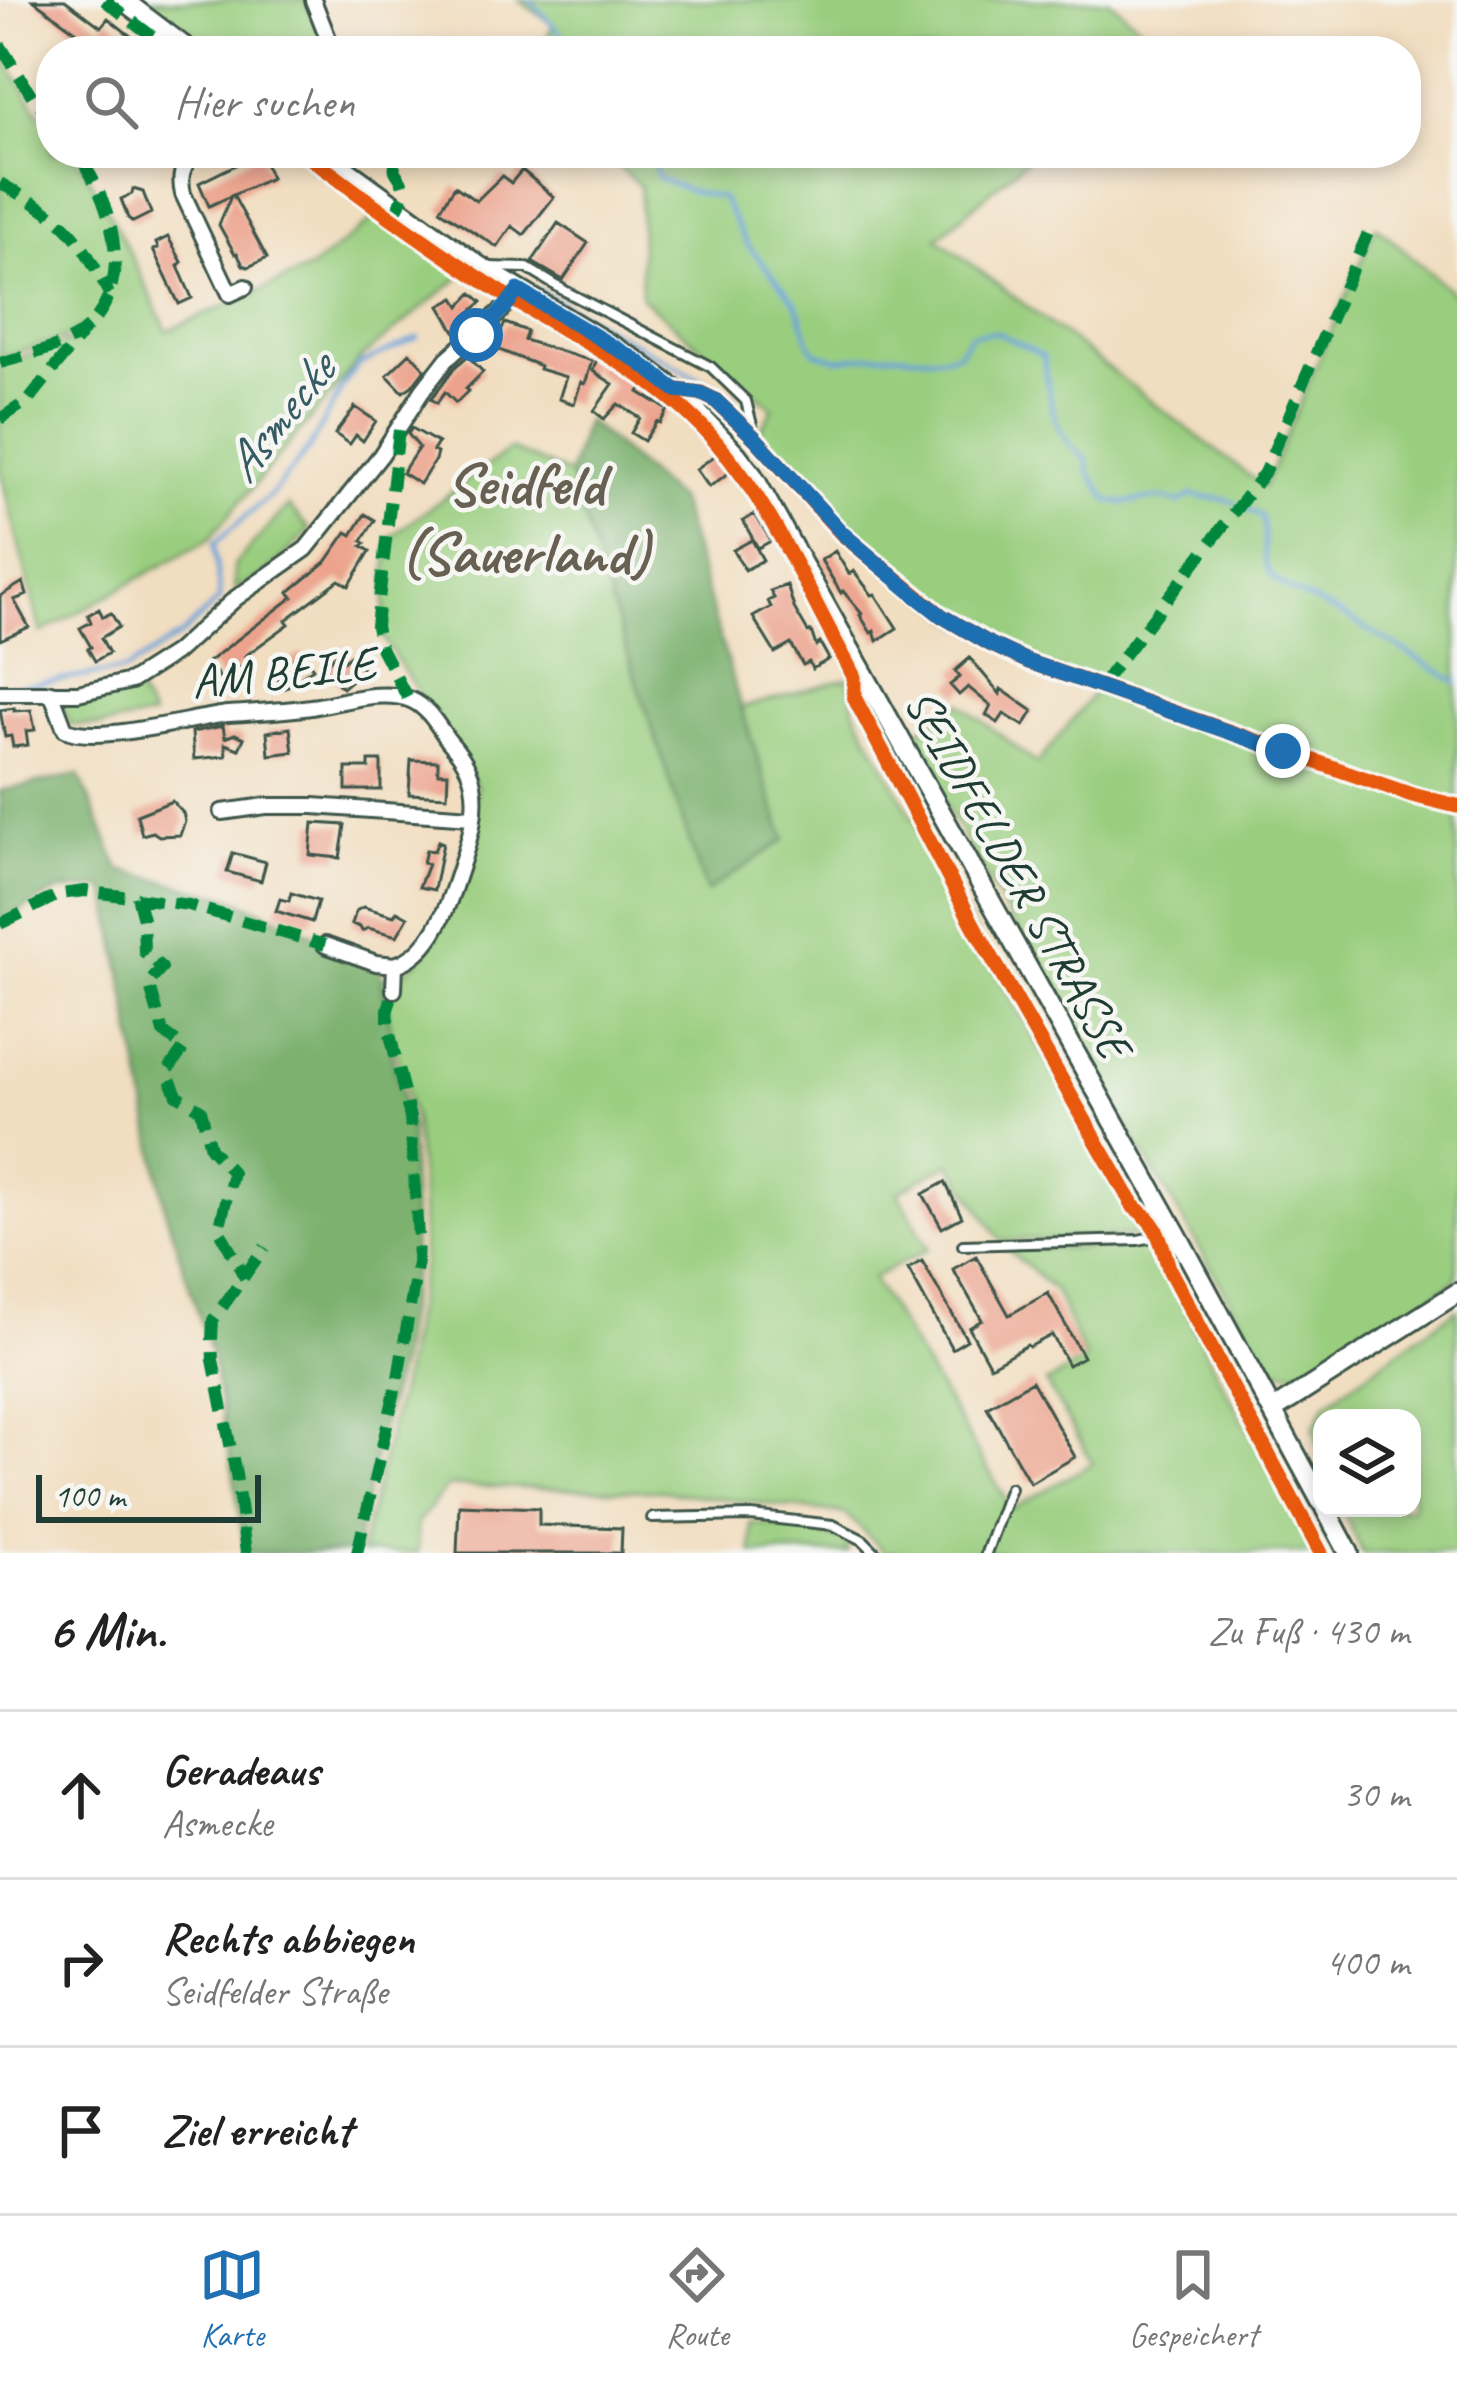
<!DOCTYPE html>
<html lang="de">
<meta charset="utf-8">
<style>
:root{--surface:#fff;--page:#f6f6f6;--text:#222;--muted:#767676;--line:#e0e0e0;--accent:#1f6fb2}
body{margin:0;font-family:Caveat,sans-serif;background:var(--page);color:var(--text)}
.controls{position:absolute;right:36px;bottom:36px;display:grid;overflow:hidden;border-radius:24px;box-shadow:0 6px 18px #0003}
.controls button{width:108px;height:108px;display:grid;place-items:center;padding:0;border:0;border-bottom:3px solid var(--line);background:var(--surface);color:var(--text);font:60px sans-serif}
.scale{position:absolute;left:36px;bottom:30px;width:225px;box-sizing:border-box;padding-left:12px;border:6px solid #1f3d34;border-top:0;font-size:33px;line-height:42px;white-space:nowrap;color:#1f3d34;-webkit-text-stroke:9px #f6f6f2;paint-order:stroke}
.stop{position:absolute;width:36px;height:36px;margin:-27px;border:9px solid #1f6fb2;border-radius:50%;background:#fff}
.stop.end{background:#1f6fb2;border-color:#fff;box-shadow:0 3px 12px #0008}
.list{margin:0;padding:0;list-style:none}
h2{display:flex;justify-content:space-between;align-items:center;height:156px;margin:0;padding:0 48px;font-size:51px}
h2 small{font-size:39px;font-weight:400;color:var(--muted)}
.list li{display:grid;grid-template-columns:78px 1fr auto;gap:36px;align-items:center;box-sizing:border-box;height:168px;padding:0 48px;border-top:3px solid var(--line)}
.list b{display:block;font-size:45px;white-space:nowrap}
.list p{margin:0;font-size:39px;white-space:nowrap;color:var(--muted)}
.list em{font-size:39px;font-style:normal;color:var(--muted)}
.icon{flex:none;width:66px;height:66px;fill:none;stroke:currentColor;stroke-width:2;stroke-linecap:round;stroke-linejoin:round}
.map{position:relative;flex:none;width:1457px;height:1553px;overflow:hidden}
.search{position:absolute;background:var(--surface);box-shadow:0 6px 18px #0003;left:36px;right:36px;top:36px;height:132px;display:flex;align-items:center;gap:30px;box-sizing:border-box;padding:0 42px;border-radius:48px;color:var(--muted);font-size:45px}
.sheet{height:660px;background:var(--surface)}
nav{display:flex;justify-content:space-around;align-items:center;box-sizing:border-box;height:168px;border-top:3px solid var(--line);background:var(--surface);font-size:33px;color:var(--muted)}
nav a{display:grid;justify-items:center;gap:6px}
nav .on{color:var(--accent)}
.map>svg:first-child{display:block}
</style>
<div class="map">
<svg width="1457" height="1553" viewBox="0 0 1457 1553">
<rect width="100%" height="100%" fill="#f6f6f2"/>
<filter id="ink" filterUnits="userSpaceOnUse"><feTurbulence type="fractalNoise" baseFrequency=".00833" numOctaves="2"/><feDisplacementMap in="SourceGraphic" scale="24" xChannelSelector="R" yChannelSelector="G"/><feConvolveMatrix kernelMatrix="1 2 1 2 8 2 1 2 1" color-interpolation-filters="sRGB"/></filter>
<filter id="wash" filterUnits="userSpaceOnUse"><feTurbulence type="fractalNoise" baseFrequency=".004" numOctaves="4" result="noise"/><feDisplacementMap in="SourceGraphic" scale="48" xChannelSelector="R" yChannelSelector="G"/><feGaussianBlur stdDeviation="2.7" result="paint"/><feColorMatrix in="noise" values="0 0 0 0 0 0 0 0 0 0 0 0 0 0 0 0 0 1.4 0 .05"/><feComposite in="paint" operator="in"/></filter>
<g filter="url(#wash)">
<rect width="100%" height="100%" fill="#f1ddbf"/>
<path fill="#9ace7f" stroke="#5c865a" stroke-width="3" d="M145 0H305L322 36 302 51H211Z
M519 0H1109L1161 44 1153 51H540L553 25Z
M0 51 39 113 51 124V153H73C111 209 138 270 167 331L312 268 380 214 464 274 362 357 209 539 41 633 0 470V365L77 339 88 331 80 328 67 337 0 358Z
M603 153H1034L937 238 1264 487 1376 226 1457 296V1279C1424 1300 1321 1375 1288 1372 1276 1371 1271 1365 1264 1357L1119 1112 907 738 960 703 1037 764 1097 689 960 624 856 541 757 435 773 408 641 297 640 186Z
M510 449 569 474 706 891 784 839 741 708 848 678 855 711 985 952 1133 1212 1151 1223 1147 1236 1001 1241 950 1163 898 1192 929 1249 872 1278 1012 1509 1093 1463 1046 1383 1086 1360 1055 1291 1006 1248H1159L1167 1272 1218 1375 1318 1553H885L846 1514 662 1491 448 1486 417 1523 418 1553H360L403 1374 423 1265 422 1201 414 1120 393 1041 381 979C390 976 401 974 408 969 453 940 466 836 477 786L383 638 389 538Z
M288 506 310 530 263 576 235 589 234 565Z
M135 687 152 717 103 726 71 725 61 703Z
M1457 1309V1553H1363L1341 1508H1412V1418H1322V1459L1314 1428 1326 1403Z
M751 1523 803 1529 847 1540 848 1553H752Z"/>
<path fill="#7bb16e" stroke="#4d7751" stroke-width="3" d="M586 420 679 501 741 708 785 840 706 892 569 474Z
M79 775 120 870 233 898 379 963 393 1041 391 1052 410 1127 414 1264 398 1365 381 1428 354 1553H245L235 1484 211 1353 166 1213 107 892 102 887 58 891 0 921V791Z"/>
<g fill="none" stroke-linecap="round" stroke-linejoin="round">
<path stroke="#6aa2d8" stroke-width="4.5" d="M530 0 576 51
M649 153 659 178 690 191 722 198 746 243 797 304 810 345 817 353 838 359 889 354 934 357 958 353 971 334 996 332 1043 356C1052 400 1048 431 1087 460L1089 472 1108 500 1119 503 1162 498 1180 503 1192 495C1207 500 1221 496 1236 503
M512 276 735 398
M1246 508 1261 516C1268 535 1260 556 1269 572 1279 590 1331 608 1350 619 1386 640 1421 661 1457 682
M12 687 126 670 184 633 220 599 214 544 271 495 310 447 343 386 359 365 418 337"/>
</g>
<g id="blocks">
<path fill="#eca28c" d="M33 0H65L101 27 108 18 137 41 129 51H58L73 33 81 35Z
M256 155H261L271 178 233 195 267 258 248 267 243 265 237 253 235 254 219 225 231 196 209 206 199 183Z
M522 170 554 197 524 235 512 226 497 247 440 210 455 186 476 201 502 176 511 183Z
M133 189 143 192 151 213 133 222 128 218 121 199 132 194Z
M558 223 588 243 563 280 532 262Z
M168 237 182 262 178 266 192 298 179 304 153 250 158 248 156 243Z
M472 293 482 302 462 320 466 326 455 331 440 306 455 298 460 306Z
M505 323 527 331 524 340 592 361 585 384 581 382 574 404 559 399 566 377 539 369 540 366 494 348Z
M410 353 425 369 412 386 403 392 387 375Z
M468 356 483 372 466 389 468 391 456 403 445 392 437 403 431 399 455 367Z
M597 358 643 386 639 392 668 410 660 423 657 421 644 441 631 433 640 418 618 404 604 419 594 411 613 384 593 371Z
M355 407 376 421 363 441 356 435 350 444 335 434Z
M412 428 438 443 433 451 437 453 435 460 420 484 402 473 419 447 408 434Z
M716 455 729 473 709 487 696 469Z
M365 514 375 520 362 541 365 543 362 546 370 551 349 586 339 580 286 620 289 624 245 656 249 661 222 681 208 662 293 597 289 592 326 562 347 532 352 535Z
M755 514 771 541 758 548 743 521Z
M752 540 763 560 745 570 733 550Z
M835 551 849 574 854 571 872 595 875 594 897 628 877 641 874 631 871 633 860 615 862 614 843 591 841 593 821 560Z
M23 582 27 595 14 600 29 627 0 640V596Z
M787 585 794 608 808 632 811 631 816 646 820 643 829 659 812 669 809 662 803 665 791 644 775 653 753 617 771 607 768 601 774 598 770 591Z
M99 609 103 617 111 613 119 627 101 638 109 653 95 661 88 649 91 647 80 628 91 622 88 615Z
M301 653 313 668 285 688 277 678 283 673 280 669Z
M337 653 343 661 350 655 363 670 342 688 323 666Z
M970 658 1000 694 1001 689 1033 711 1024 726 1004 714 998 723 986 715 991 706 968 687 959 695 950 685 960 677 955 671Z
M14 708V711L31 710 35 730 26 731 28 745 13 747 11 736 5 737 0 710Z
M223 726 225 738 235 734 244 738 239 749 225 744 226 756 194 759 192 732Z
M290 728 293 752 269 755 267 732Z
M411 760 438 761V773H448L447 796 409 794Z
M369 761H381V790H346V768H369Z
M172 801 183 813 185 821 180 835 159 836 153 832 142 835 137 815Z
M313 823 345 825 340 858 310 855Z
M438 841 443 843 434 890 419 887 428 864 423 863 426 850 434 851Z
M233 853 266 862 261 881 227 872Z
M291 893 318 901 312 922 276 911 280 899 289 901Z
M363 907 394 916 397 911 408 917 397 936 368 928 362 931 360 927 352 924 356 911Z
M945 1182 962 1217 942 1228 923 1194Z
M976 1256 1009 1315 1048 1293 1083 1357 1068 1365 1052 1335 1029 1347 1027 1345 990 1366 969 1328 982 1320 953 1269Z
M922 1261 967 1340 952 1349 908 1269Z
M1032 1381 1075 1457 1030 1483 987 1407Z
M459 1505 539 1508V1525L622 1528 621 1553H457Z"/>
</g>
</g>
<g filter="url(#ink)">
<use href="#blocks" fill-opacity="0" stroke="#3e5549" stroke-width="3"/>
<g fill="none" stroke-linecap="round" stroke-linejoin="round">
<g stroke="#3e5549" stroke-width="14">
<path id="lane" d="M144 51 162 31
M165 153 182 170
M489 267 527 268 565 291 711 367 746 401 755 437
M963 1245 1138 1240 1174 1233
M652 1518 751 1516 833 1525 863 1540 876 1553
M986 1553 1010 1488"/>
</g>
<g stroke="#3e5549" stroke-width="20">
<path id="street" d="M313 0 333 51
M194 153C182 166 179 177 183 194L230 294 245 287
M676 390 701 393 715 400 755 438 842 534 942 616 990 644 1029 662 1412 795 1457 806
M51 692 65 729C94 745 191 718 228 714 256 712 283 711 311 707 341 703 382 688 411 700 428 707 438 726 448 740 456 749 464 759 469 771 484 806 465 853 454 887 444 917 427 956 395 965L394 990
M0 693H78L131 681 175 653 236 598 306 549 381 455 423 390 447 359 499 313 518 290
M222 812 266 806H313L472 817
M325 945 376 963 395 965"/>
</g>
<g stroke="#3e5549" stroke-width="24">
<path id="secondary" d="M123 0 190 51
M323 153 479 266 636 360 676 390 737 455 753 476 1176 1233 1322 1503
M1272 1411 1457 1293
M1325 1508 1349 1553"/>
</g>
<use href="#lane" stroke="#fff" stroke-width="8"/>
<use href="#street" stroke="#fff" stroke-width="14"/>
<use href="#secondary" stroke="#fff" stroke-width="18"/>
<path stroke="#00873e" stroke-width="12" stroke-dasharray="24 12" stroke-linecap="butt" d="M104 0 172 51
M0 45 32 96 51 118
M0 183C22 196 48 209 66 227 85 246 97 271 109 294
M392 218C396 210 405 198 404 190 401 170 387 177 400 153
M0 363C23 356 62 348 80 334 139 288 113 204 77 153
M0 419 29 400 81 335
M399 430 376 626 380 646 408 699
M1101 685 1264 473 1368 233
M137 896 143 919 144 952 162 968 149 983 163 1032 184 1048 167 1072 177 1095 201 1110 210 1148 233 1173 219 1229 245 1278
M0 924 60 894 85 891 189 905 325 945
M246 1553 236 1474 213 1360 212 1339 213 1320 265 1247
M357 1553 398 1378 417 1266 418 1237 410 1118 388 1026V1009L394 990"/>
<g stroke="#f6f6f2" stroke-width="22">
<path id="cycleway" d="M304 153C370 203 437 252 507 296 580 341 659 375 716 442 772 506 806 589 847 663L854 677V697L974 926 1134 1207C1161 1225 1160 1242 1170 1271L1321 1553
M676 390 701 393 715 400 755 438 842 534 942 616 990 644 1029 662 1412 795 1457 806"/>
</g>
<use href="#cycleway" stroke="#e8590c" stroke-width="15"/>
</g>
</g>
<g fill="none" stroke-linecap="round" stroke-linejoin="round" filter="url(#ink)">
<path stroke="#1f6fb2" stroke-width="15" d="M476 335 506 306 518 290 636 360 676 390 700 393 715 400 755 438 842 533 916 596 942 616 990 644 1029 662 1283 751"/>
</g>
<g text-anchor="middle" stroke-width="9" stroke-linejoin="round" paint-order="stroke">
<g font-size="48" fill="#1f3d34" stroke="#f6f6f2">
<text transform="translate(283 671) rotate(-6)" y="17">AM BEILE</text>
<text transform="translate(1019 873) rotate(61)" y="17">SEIDFELDER STRASSE</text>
</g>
<g font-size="51" font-style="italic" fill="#365b65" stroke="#f6f6f2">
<text transform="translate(278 417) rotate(-52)" y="18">Asmecke</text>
</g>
<g font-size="60" font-weight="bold" fill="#676053" stroke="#f6f6f2">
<text x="525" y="504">Seidfeld<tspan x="525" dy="69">(Sauerland)</tspan></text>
</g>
</g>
</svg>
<div class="controls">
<button><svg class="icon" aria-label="layers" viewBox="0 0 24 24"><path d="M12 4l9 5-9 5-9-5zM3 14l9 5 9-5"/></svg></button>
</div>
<div class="scale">100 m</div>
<div class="stop" style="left:476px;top:335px"></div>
<div class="stop end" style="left:1283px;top:751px"></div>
<div class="search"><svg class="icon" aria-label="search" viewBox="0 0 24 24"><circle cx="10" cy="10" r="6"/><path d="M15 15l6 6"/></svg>Hier suchen</div>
</div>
<section class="sheet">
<h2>6 Min.<small>Zu Fuß · 430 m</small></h2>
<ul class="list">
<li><svg class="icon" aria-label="ahead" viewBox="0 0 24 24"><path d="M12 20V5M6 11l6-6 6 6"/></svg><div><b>Geradeaus</b><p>Asmecke</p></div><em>30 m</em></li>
<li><svg class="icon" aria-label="right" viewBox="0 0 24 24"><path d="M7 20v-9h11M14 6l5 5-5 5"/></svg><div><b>Rechts abbiegen</b><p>Seidfelder Straße</p></div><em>400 m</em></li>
<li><svg class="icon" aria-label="arrive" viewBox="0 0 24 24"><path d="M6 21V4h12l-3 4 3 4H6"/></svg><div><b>Ziel erreicht</b></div></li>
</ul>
</section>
<nav>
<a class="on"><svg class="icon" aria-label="map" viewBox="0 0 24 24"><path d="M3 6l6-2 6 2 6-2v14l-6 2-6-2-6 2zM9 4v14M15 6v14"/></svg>Karte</a>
<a><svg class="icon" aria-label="directions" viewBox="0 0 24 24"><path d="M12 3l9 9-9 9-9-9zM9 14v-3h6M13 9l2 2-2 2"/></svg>Route</a>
<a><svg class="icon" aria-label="saved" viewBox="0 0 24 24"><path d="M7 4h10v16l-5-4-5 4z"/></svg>Gespeichert</a>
</nav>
